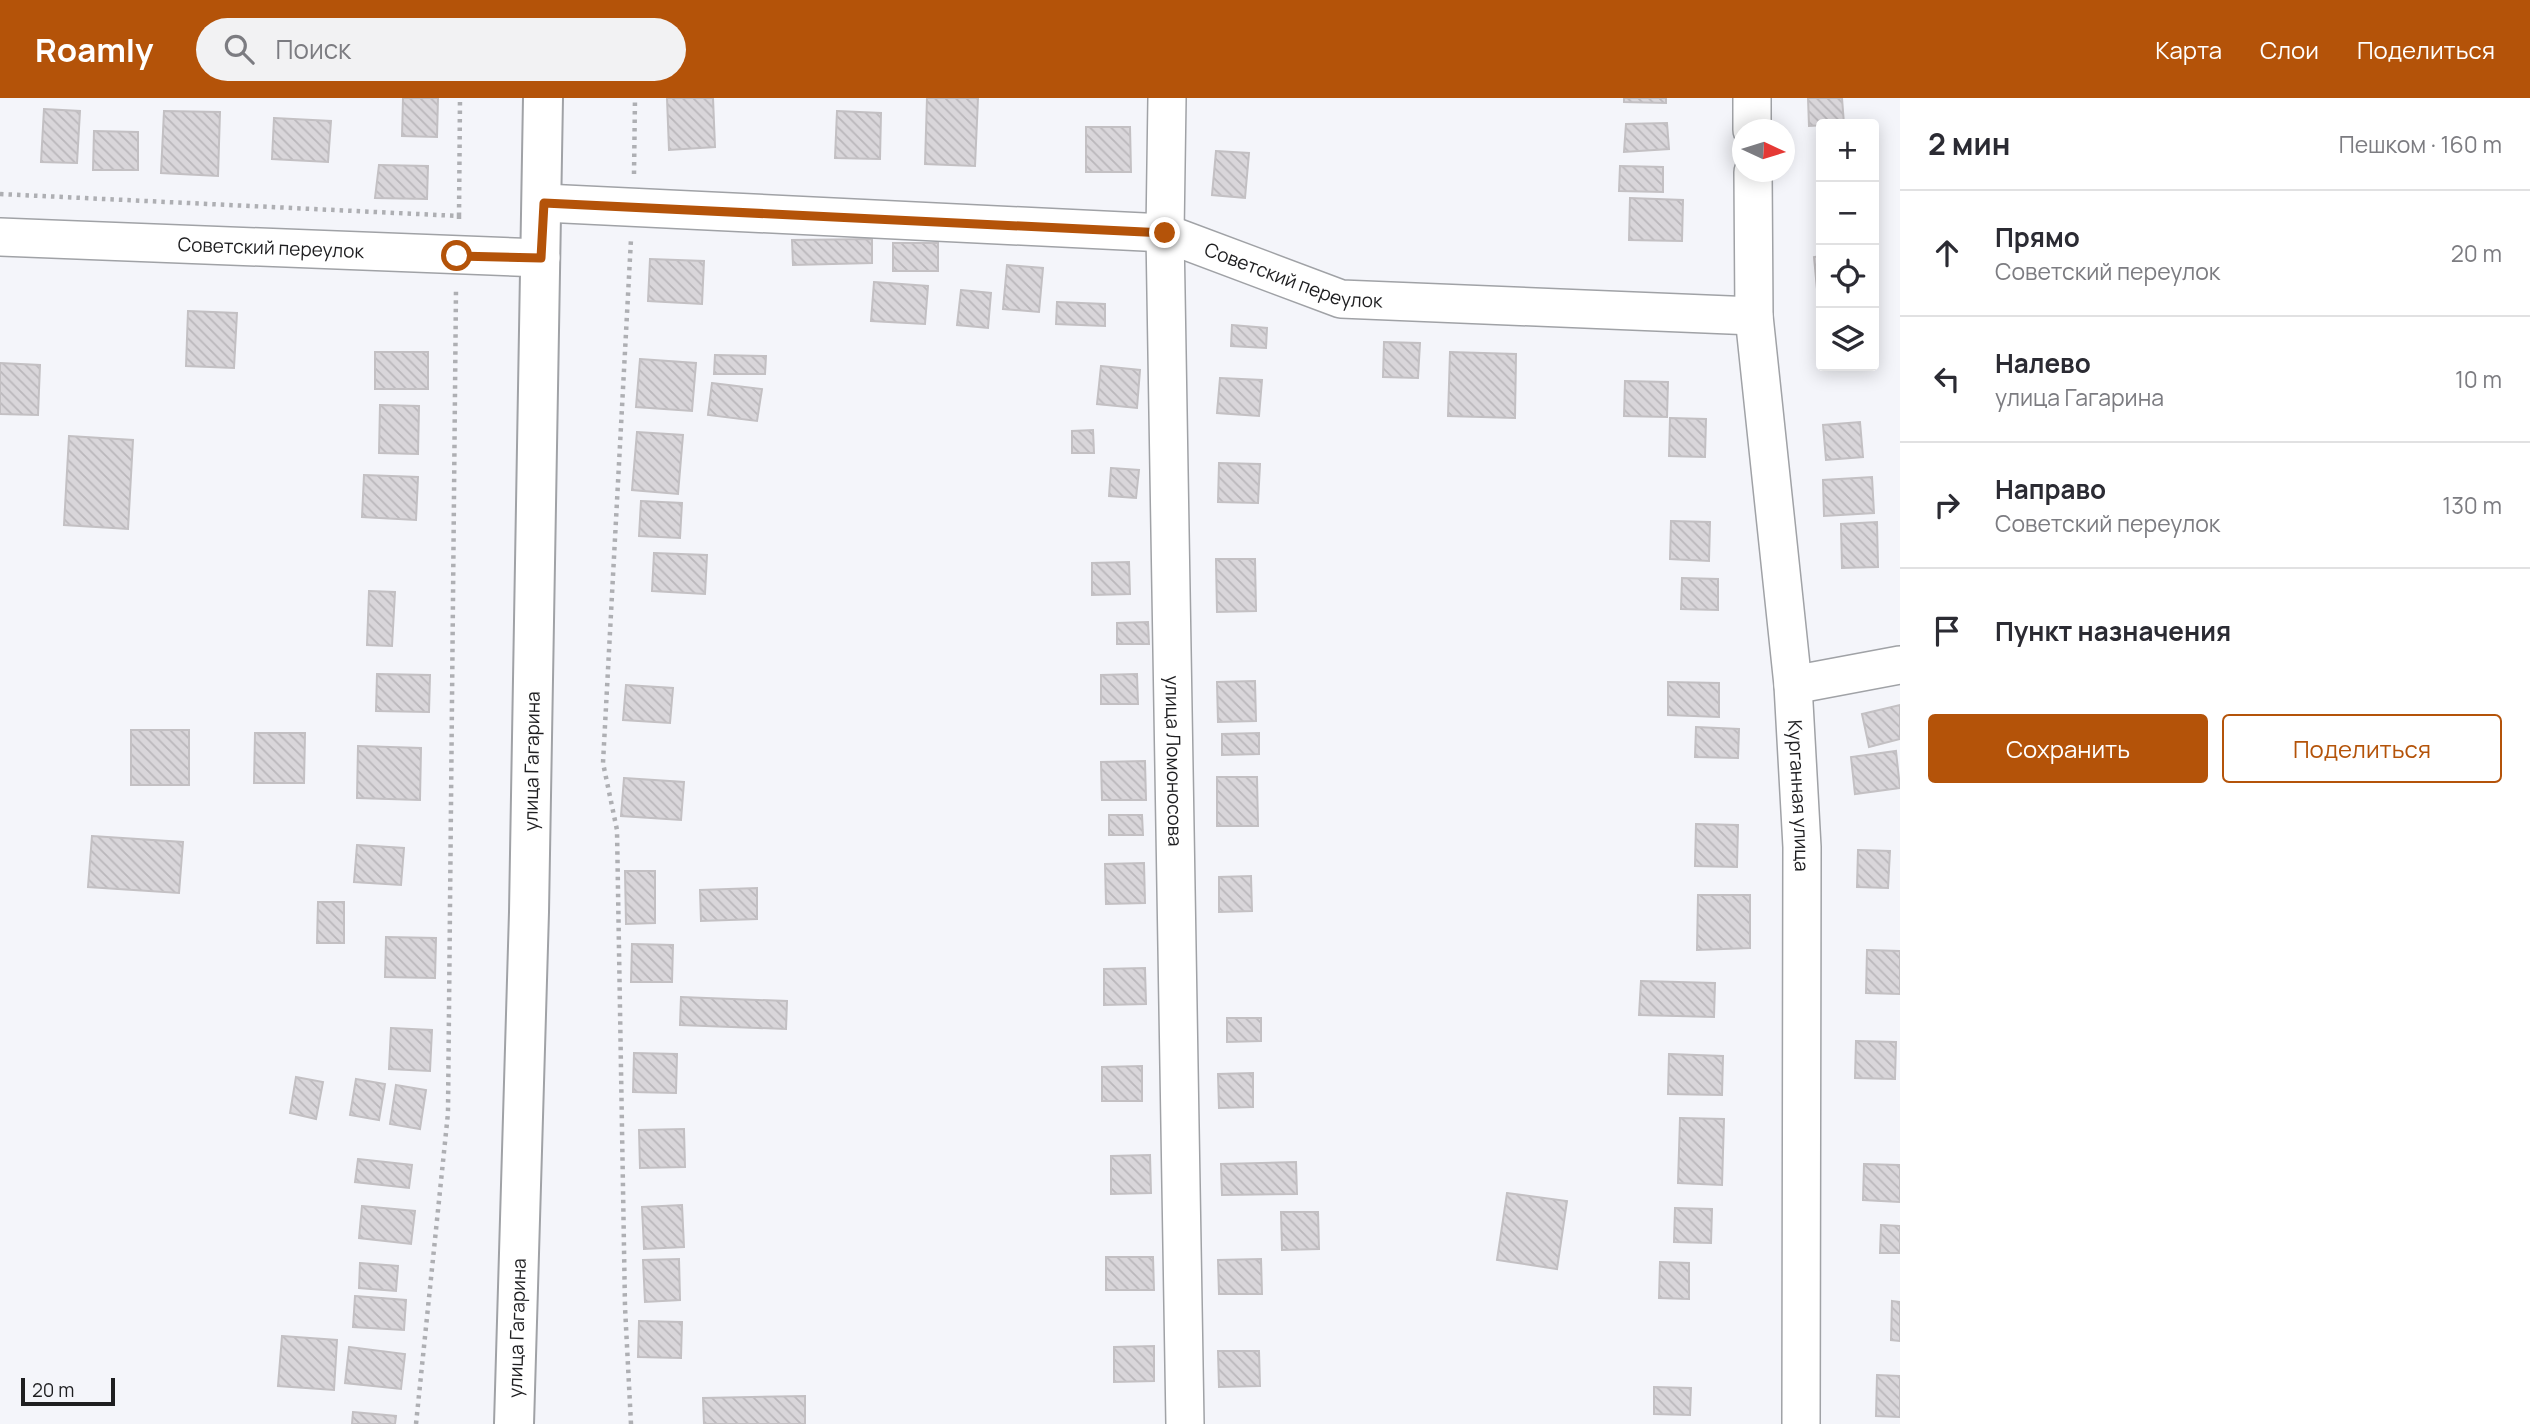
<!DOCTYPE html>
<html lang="ru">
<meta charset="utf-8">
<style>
:root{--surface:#fff;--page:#f2f2f3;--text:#2b2b33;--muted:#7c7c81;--line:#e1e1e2;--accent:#b45309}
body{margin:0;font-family:Manrope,sans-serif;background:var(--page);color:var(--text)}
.controls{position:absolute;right:21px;top:21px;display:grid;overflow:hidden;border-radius:7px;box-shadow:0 4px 18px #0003}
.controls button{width:63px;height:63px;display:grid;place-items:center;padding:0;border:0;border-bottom:2px solid var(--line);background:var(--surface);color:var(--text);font:35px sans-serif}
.compass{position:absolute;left:1732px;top:21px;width:63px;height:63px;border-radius:50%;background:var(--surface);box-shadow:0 4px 18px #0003;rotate:94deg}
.scale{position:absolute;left:21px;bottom:18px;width:94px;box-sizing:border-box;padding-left:7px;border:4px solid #1e1e20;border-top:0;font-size:19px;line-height:24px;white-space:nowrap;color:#1e1e20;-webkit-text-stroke:5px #f4f5fa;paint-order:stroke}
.stop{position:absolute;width:21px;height:21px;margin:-16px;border:5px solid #b45309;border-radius:50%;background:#fff}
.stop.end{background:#b45309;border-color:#fff;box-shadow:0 2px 7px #0008}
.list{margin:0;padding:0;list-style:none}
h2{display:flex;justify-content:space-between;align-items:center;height:91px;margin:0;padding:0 28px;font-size:30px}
h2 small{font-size:23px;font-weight:400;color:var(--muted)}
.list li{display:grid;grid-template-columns:46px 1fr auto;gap:21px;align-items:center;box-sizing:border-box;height:126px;padding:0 28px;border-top:2px solid var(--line)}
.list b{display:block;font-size:26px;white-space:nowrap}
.list p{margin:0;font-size:23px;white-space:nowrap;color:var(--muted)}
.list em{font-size:23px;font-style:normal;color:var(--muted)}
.actions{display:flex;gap:14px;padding:21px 28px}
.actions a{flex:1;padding:16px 0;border:2px solid var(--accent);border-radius:7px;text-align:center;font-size:24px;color:var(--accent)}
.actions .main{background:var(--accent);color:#fff}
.icon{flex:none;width:38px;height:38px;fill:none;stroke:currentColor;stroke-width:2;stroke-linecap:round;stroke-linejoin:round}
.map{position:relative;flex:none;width:1900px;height:1326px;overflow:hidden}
header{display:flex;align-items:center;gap:42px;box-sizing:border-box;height:98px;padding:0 35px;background:var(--accent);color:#fff}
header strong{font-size:33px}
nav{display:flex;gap:38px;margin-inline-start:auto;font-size:24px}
.search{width:490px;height:63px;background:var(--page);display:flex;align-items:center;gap:18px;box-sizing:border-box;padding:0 24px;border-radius:38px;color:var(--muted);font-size:26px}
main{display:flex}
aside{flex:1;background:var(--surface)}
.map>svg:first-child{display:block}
</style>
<header>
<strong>Roamly</strong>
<div class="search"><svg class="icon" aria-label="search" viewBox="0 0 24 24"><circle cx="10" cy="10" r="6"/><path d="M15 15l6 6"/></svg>Поиск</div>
<nav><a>Карта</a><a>Слои</a><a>Поделиться</a></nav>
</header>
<main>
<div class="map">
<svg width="1900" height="1326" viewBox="0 0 1900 1326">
<defs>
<pattern id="building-back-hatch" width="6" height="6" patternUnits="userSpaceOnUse" patternTransform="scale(1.75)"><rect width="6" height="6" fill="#d9d6da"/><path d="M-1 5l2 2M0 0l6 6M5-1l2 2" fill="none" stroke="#bab7bb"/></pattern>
</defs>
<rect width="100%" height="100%" fill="#f4f5fa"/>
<path fill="url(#building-back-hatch)" stroke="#c3c0c3" stroke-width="2" d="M403 0H438L437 39 402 38Z
M667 0H713L715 49 669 52Z
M927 0H978L975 68 925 66Z
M1624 0H1666V5L1624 4Z
M1808 0H1842L1844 26 1809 28Z
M44 11 80 13 77 65 41 64Z
M164 13 220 14 218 78 161 75Z
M837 13 881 15 880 61 835 60Z
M274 20 331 23 328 64 272 61Z
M1667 25 1669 51 1624 54 1626 26Z
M1086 29H1130L1131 74H1086Z
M94 33 138 34V72H93Z
M1216 53 1249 55 1245 100 1212 97Z
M379 67 428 68 427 101 375 100Z
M1620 68 1663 69V94L1619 93Z
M1630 100 1683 102 1682 143 1629 142Z
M872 141V165L793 167 792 142Z
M893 145H938V173H893Z
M1821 158V190L1817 191 1814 159Z
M650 161 704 163 702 206 648 203Z
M1007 167 1043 170 1039 214 1003 211Z
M874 184 928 188 925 226 871 223Z
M961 192 991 195 988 230 957 227Z
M1057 204 1105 206V228L1056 226Z
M188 213 237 215 234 270 186 268Z
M1232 227 1267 230 1266 250 1231 248Z
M1384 244 1420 245 1418 280 1383 279Z
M375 254H428V291H375Z
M1450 254 1516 256 1515 320 1448 318Z
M715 257 766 258 765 276H714Z
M640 261 696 265 692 313 636 309Z
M0 265 40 267 38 317 0 316Z
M1101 268 1140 272 1137 310 1097 306Z
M1220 280 1262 282 1259 318 1217 315Z
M1625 283 1668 284 1667 319 1624 318Z
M712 285 762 291 757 323 708 317Z
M380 307 419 308 418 356 379 355Z
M1670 320 1706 321 1705 359 1669 358Z
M1860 324 1863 359 1826 362 1823 327Z
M1093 332 1094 355H1072V333Z
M637 334 683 337 678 396 632 392Z
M69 338 133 342 128 431 64 427Z
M1219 365 1260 366 1258 405 1218 404Z
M1111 370 1139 372 1136 400 1109 398Z
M364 377 418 379 416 422 362 419Z
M1872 379 1874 415 1824 418 1823 382Z
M641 403 682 405 680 440 639 438Z
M1671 423 1710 424 1709 463 1670 461Z
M1877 424 1878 469 1842 470 1841 426Z
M654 455 707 457 705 496 652 493Z
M1216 461H1255L1256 513 1217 514Z
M1129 464 1130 496 1092 497V465Z
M1682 480 1718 481V512L1681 511Z
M369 493 395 494 392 548 367 547Z
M1148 524 1149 546H1117V525Z
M377 576 430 577 429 614 376 613Z
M1137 576 1138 606H1101V577Z
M1255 583 1256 623 1218 624 1217 584Z
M1668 584 1719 585V619L1668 617Z
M626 587 673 590 670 625 623 622Z
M1900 607V641L1869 649 1862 616Z
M1696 629 1739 631 1738 660 1695 659Z
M131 632H189V687H131Z
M255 635H305L304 685H254Z
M1259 635V656L1222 657V636Z
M358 648 421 650 420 702 357 700Z
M1896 653 1900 690 1855 696 1851 659Z
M1145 663 1146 702H1102L1101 664Z
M1217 679H1257L1258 728H1217Z
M624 680 684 684 681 722 621 718Z
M1109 717H1142L1143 737H1109Z
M1696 726 1738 727 1737 769 1695 768Z
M92 738 183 744 179 795 88 789Z
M357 747 404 750 401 787 354 784Z
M1858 752 1890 753 1888 790 1857 789Z
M1144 765 1145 805 1106 806 1105 766Z
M625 773H655V825L626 826Z
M1251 778 1252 813 1219 814V779Z
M757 790V821L701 823 700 792Z
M1698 797H1750V850L1697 852Z
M318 804H344V845H317Z
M386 839 436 840 435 880 385 879Z
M632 846 673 847 672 884H631Z
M1867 852 1900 853V896L1866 895Z
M1145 870 1146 906 1104 907V871Z
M1641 883 1715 885 1714 919 1639 917Z
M681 899 787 903 786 931 680 927Z
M1227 920H1261V943L1227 944Z
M391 930 432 932 430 973 389 971Z
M1856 943 1896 944 1895 981 1855 980Z
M634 955 677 956 676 995 633 994Z
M1669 956 1723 958 1722 997 1668 996Z
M1142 968V1003H1102V969Z
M1253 975V1009L1219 1010 1218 976Z
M296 979 323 984 316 1021 290 1015Z
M356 981 385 986 379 1022 350 1017Z
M396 987 426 992 420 1031 390 1026Z
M1680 1020 1724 1021 1722 1087 1678 1085Z
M684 1031 685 1069 640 1070 639 1032Z
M1150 1057 1151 1095 1111 1096V1058Z
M358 1061 412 1067 409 1090 355 1084Z
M1296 1064 1297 1096 1222 1097 1221 1066Z
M1864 1066 1900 1067V1104L1863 1102Z
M1507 1095 1567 1103 1557 1171 1497 1162Z
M682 1107 684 1149 644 1151 642 1109Z
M362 1108 415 1113 411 1146 359 1140Z
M1675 1110 1712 1111 1711 1145 1674 1144Z
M1281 1114H1318L1319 1151 1282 1152Z
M1881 1127 1900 1128V1155H1880Z
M1106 1159H1153L1154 1192H1106Z
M679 1161 680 1202 645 1204 643 1162Z
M1261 1161 1262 1196H1219L1218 1162Z
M1660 1164 1689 1165V1201L1659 1200Z
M360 1165 398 1168 396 1193 359 1190Z
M355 1198 406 1202 404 1232 353 1229Z
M1892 1203 1900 1204V1243L1891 1242Z
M639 1223 682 1224 681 1260 638 1259Z
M282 1238 337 1242 334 1292 278 1288Z
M1154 1248V1283L1114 1284V1249Z
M349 1249 405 1256 401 1291 345 1285Z
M1218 1253H1259L1260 1288 1219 1289Z
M1877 1277 1900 1278V1319L1876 1318Z
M1654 1289 1691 1290 1690 1317 1654 1316Z
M805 1298V1326H704L703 1300Z
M353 1314 396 1318 395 1326H352Z"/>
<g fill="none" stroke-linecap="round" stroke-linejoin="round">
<g stroke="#a0a2a6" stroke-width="40">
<g id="street">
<path id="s1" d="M1167 0 1165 135 1185 1326"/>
<path d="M1752 0V32"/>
<path id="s2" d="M1753 74 1754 218 1793 587 1802 749 1801 1326"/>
<path id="s3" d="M544 105 1165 135 1341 201 1754 218"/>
<path id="s4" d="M0 139 541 160"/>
<path d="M1793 587 1900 567"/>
</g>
</g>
<g stroke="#a0a2a6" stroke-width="42">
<g id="secondary">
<path id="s5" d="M514 1326 529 814 543 0"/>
</g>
</g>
<path stroke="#aeafb3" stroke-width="4.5" stroke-dasharray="3.5 5" stroke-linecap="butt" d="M634 76 635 0
M0 96 459 118V123
M459 118 460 0
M416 1326 448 1015 456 191
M631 1326 625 1209 617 732 603 665 631 141"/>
<use href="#street" stroke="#fff" stroke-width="37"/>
<use href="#secondary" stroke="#fff" stroke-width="38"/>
</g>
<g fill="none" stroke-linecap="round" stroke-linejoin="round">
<path stroke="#b45309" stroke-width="9" d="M457 158 541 160 544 105 1165 135"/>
</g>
<g text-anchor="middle" stroke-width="6" stroke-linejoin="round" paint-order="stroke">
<g font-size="19" fill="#1e1e20" stroke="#f4f5fa">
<text dy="7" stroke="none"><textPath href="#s4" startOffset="271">Советский переулок</textPath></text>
<text dy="7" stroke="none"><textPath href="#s3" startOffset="758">Советский переулок</textPath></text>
<text dy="7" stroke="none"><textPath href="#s5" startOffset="663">улица Гагарина</textPath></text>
<text dy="7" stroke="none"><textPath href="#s1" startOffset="663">улица Ломоносова</textPath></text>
<text dy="7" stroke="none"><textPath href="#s2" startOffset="626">Курганная улица</textPath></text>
<text dy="7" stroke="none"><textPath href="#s5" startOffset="96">улица Гагарина</textPath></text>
</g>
</g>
</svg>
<div class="controls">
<button>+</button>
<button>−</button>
<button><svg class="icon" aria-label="locate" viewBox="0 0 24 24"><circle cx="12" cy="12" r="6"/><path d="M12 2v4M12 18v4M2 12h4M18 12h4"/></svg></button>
<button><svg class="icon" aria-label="layers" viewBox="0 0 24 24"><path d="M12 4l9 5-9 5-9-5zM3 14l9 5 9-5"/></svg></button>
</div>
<svg class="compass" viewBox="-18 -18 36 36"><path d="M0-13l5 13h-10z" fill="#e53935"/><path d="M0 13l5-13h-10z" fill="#7c7c81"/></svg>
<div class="scale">20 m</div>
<div class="stop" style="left:457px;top:158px"></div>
<div class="stop end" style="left:1165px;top:135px"></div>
</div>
<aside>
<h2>2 мин<small>Пешком · 160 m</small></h2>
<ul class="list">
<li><svg class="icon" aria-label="ahead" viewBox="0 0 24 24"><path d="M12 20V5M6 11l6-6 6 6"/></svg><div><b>Прямо</b><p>Советский переулок</p></div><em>20 m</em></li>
<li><svg class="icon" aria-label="left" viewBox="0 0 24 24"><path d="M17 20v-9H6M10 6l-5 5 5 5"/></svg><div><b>Налево</b><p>улица Гагарина</p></div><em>10 m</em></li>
<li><svg class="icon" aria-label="right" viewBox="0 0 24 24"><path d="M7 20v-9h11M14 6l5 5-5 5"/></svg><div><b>Направо</b><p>Советский переулок</p></div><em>130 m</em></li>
<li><svg class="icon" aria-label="arrive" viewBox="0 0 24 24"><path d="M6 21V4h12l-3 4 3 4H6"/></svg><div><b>Пункт назначения</b></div></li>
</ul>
<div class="actions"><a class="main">Сохранить</a><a>Поделиться</a></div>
</aside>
</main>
